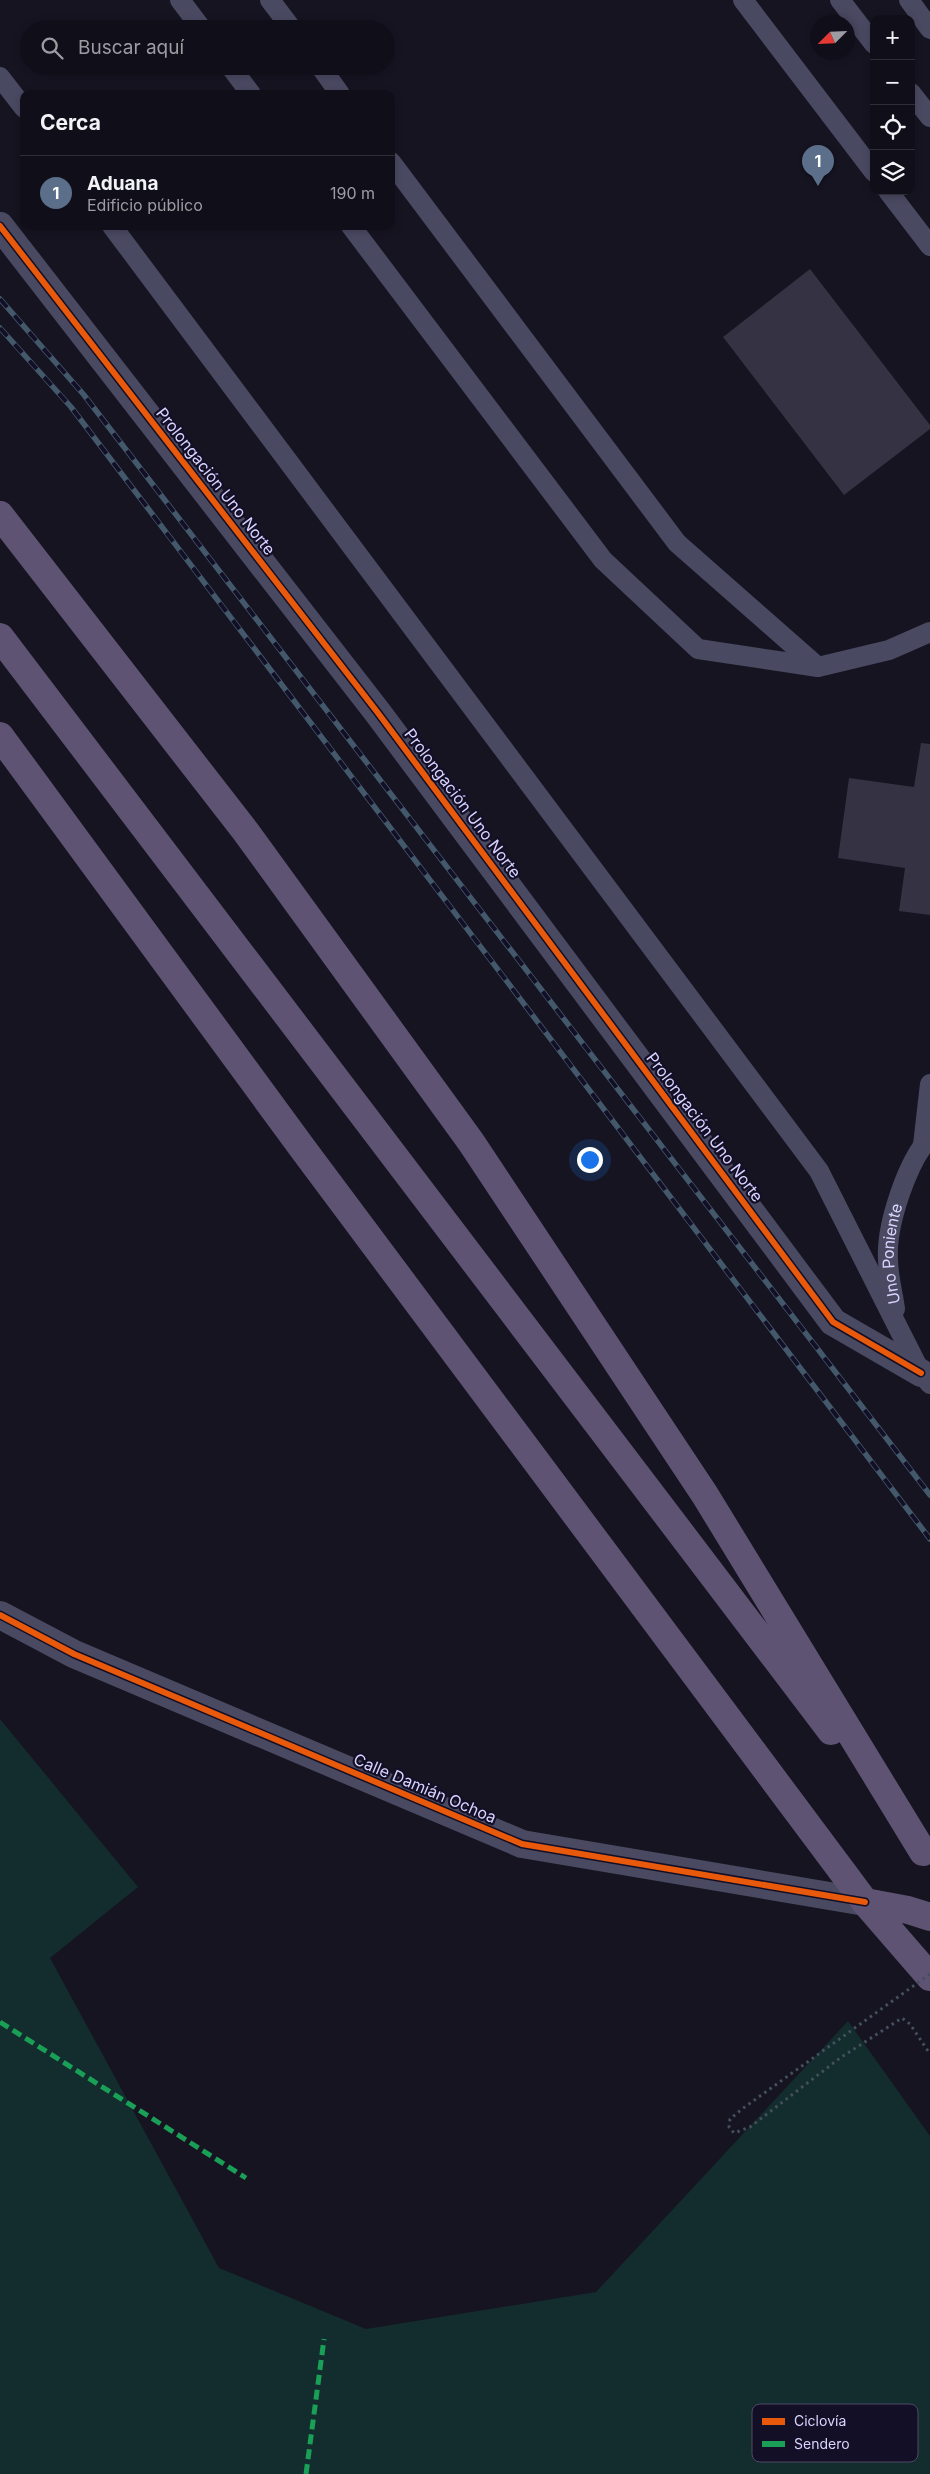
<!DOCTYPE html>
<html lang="es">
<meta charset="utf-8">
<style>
:root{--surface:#100f19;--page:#191822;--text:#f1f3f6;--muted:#9c9ca2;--line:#302f38;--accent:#9591b1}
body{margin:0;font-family:Inter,sans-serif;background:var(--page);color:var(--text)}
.controls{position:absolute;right:15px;top:15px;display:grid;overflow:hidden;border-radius:10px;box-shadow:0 2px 8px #0003}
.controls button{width:45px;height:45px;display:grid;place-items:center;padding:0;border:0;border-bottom:1px solid var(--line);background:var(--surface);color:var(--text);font:25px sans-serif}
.compass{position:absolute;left:810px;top:15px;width:45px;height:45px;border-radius:50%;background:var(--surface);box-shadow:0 2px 8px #0003;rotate:246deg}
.you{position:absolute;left:589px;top:1159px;width:18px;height:18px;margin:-12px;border:4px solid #fff;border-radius:50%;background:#1a73e8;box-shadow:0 0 0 8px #1a73e833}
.badge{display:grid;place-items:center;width:32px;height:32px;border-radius:50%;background:var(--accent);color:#fff;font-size:16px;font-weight:700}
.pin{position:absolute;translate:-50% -41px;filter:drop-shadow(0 1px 2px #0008)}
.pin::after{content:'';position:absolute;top:26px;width:18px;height:15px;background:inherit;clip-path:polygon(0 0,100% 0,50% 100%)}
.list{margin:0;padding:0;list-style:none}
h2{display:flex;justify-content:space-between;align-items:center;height:65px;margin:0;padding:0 20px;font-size:21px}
h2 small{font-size:16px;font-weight:400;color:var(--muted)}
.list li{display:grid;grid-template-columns:32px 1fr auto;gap:15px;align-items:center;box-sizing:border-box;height:75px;padding:0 20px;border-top:1px solid var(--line)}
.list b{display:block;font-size:19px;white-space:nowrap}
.list p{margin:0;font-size:16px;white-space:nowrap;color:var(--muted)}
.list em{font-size:16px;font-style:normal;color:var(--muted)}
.icon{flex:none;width:28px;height:28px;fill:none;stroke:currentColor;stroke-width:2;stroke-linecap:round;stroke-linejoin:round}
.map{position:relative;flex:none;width:930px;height:2474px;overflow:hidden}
.search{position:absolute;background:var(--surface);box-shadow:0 2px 8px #0003;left:20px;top:20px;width:375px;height:55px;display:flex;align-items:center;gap:12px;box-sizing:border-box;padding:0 18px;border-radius:28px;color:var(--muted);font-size:19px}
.panel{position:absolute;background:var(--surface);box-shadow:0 2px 8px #0003;left:20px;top:90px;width:375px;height:140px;border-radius:10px}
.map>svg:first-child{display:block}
</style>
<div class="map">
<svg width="930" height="2474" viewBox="0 0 930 2474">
<rect width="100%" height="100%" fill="#161421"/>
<path fill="#132c2d" d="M0 1719 138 1887 50 1958 219 2268 366 2329 596 2292 848 2021 930 2136V2474H0Z"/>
<path fill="#343243" d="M810 269 930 425V429L844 495 723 337Z
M921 743 930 744V915L899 911 905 868 838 858 849 778 914 787Z"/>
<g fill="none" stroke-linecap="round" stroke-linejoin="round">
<g stroke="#4a4962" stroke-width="20">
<path d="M180 0 202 29"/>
<path d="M270 0 292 29"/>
<path d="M743 0 874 172"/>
<path d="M840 0 874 44"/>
<path d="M909 0 930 29"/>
<path d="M230 66 251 94"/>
<path d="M320 66 340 94"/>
<path d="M0 77 24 108"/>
<path d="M911 93 930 117"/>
<path d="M391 162 677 543 818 667"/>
<path d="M888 191 930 246"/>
<path d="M112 226 819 1171 921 1373 930 1384"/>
<path d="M351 226 603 560 698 649 818 667 889 650 930 632"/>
<path d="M923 1145 930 1084"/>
<path id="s1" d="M895 1309C893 1293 888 1276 888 1259 886 1225 907 1162 930 1137"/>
</g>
<path stroke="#4a4962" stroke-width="28" d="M0 226 378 713 833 1322 921 1373
M0 1615 74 1654 522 1844 865 1902"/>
<path stroke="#5e5373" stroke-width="28" d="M0 515 246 832 471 1142 705 1495 923 1852
M0 637 831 1731
M0 736 303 1149 865 1902 930 1977
M865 1902 908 1910 930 1917"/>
<g stroke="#43596b" stroke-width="5.5">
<path id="rail" d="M0 299 84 395 930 1495
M0 328 71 407 930 1539"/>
</g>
<use href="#rail" stroke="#130f26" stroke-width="4" stroke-dasharray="11" stroke-linecap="butt"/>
<path stroke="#44505f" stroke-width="3" stroke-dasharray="2.5 4" stroke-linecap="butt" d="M930 1974 742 2109 730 2119 729 2127 734 2133 750 2127 840 2058 902 2018 910 2024 930 2054"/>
<path stroke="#1a9f57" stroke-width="5" stroke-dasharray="10 5" stroke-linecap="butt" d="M0 2022 246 2178
M306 2474 324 2339"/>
<g stroke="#130f26" stroke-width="9">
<path id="cycleway" d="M0 226 378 713 833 1322 921 1373
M0 1615 74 1654 522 1844 865 1902"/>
</g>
<use href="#cycleway" stroke="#e8590c" stroke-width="6"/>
</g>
<g text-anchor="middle" stroke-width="4.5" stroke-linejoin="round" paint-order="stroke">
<g font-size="16" fill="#d9d4ff" stroke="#130f26">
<text transform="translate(216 481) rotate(52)" y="6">Prolongación Uno Norte</text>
<text transform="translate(463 803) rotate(53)" y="6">Prolongación Uno Norte</text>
<text transform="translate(705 1127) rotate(53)" y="6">Prolongación Uno Norte</text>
<text dy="6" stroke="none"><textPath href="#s1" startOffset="56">Uno Poniente</textPath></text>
<text transform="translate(425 1788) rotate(23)" y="6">Calle Damián Ochoa</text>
</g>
</g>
<rect x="752" y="2404" width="166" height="58" rx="8" fill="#130f26" stroke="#4e4a67" stroke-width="1"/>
<rect x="762" y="2418" width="23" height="7" fill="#e8590c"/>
<rect x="762" y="2441" width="23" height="6" fill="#1a9f57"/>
<g font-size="14" fill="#d9d4ff">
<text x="794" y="2426">Ciclovía</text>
<text x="794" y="2449">Sendero</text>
</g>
</svg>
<div class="controls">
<button>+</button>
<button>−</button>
<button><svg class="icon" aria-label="locate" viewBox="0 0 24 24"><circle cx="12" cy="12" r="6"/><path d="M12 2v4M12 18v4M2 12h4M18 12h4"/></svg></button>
<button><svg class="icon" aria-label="layers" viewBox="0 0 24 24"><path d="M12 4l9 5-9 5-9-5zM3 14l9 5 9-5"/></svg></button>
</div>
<svg class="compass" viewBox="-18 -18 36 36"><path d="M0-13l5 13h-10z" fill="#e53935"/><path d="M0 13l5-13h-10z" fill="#9c9ca2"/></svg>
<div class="you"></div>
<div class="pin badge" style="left:818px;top:186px;background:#5c6f8a">1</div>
<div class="search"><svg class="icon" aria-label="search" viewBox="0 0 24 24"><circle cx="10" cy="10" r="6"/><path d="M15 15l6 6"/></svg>Buscar aquí</div>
<section class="panel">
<h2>Cerca<small></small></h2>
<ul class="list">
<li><span class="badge" style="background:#5c6f8a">1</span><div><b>Aduana</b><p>Edificio público</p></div><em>190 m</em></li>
</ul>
</section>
</div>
